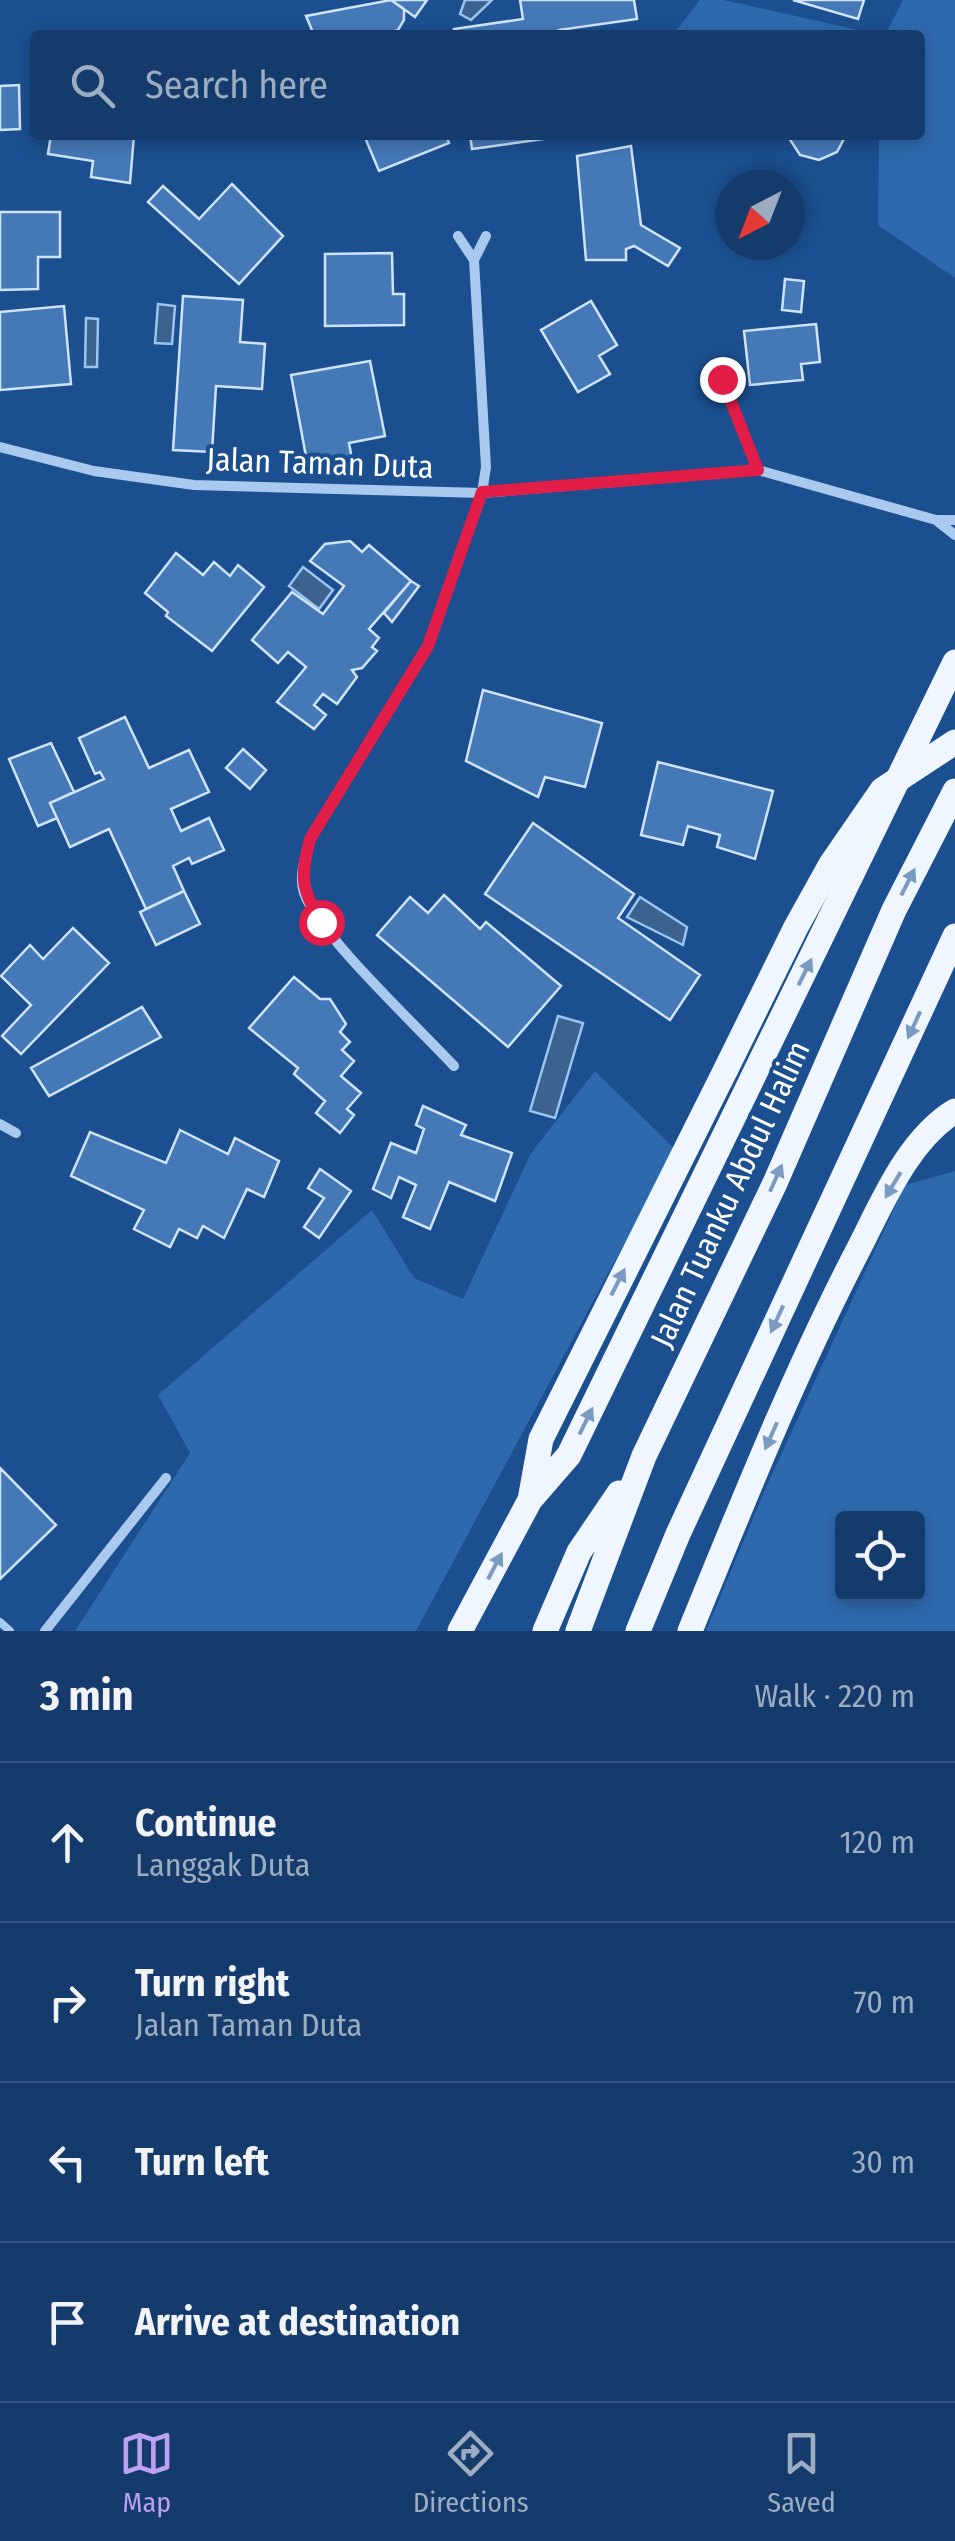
<!DOCTYPE html>
<meta charset="utf-8">
<style>
:root{--surface:#143b6b;--page:#214673;--text:#f1f3f6;--muted:#9dadc1;--line:#33557e;--accent:#bca0f2}
body{margin:0;font-family:"Fira Sans Condensed",sans-serif;background:var(--page);color:var(--text)}
.controls{position:absolute;right:30px;bottom:30px;display:grid;overflow:hidden;border-radius:10px;box-shadow:0 5px 15px #0003}
.controls button{width:90px;height:90px;display:grid;place-items:center;padding:0;border:0;border-bottom:2px solid var(--line);background:var(--surface);color:var(--text);font:50px sans-serif}
.compass{position:absolute;left:715px;top:170px;width:90px;height:90px;border-radius:50%;background:var(--surface);box-shadow:0 5px 15px #0003;rotate:222deg}
.stop{position:absolute;width:30px;height:30px;margin:-22px;border:8px solid #e11d48;border-radius:50%;background:#fff}
.stop.end{background:#e11d48;border-color:#fff;box-shadow:0 2px 10px #0008}
.list{margin:0;padding:0;list-style:none}
h2{display:flex;justify-content:space-between;align-items:center;height:130px;margin:0;padding:0 40px;font-size:42px}
h2 small{font-size:32px;font-weight:400;color:var(--muted)}
.list li{display:grid;grid-template-columns:65px 1fr auto;gap:30px;align-items:center;box-sizing:border-box;height:160px;padding:0 40px;border-top:2px solid var(--line)}
.list b{display:block;font-size:38px;white-space:nowrap}
.list p{margin:0;font-size:32px;white-space:nowrap;color:var(--muted)}
.list em{font-size:32px;font-style:normal;color:var(--muted)}
.icon{flex:none;width:55px;height:55px;fill:none;stroke:currentColor;stroke-width:2;stroke-linecap:round;stroke-linejoin:round}
.map{position:relative;flex:none;width:955px;height:1631px;overflow:hidden}
.search{position:absolute;background:var(--surface);box-shadow:0 5px 15px #0003;left:30px;right:30px;top:30px;height:110px;display:flex;align-items:center;gap:25px;box-sizing:border-box;padding:0 35px;border-radius:10px;color:var(--muted);font-size:38px}
.sheet{height:770px;background:var(--surface)}
nav{display:flex;justify-content:space-around;align-items:center;box-sizing:border-box;height:140px;border-top:2px solid var(--line);background:var(--surface);font-size:28px;color:var(--muted)}
nav a{display:grid;justify-items:center;gap:5px}
nav .on{color:var(--accent)}
.map>svg:first-child{display:block}
</style>
<div class="map">
<svg width="955" height="1631" viewBox="0 0 955 1631">
<rect width="100%" height="100%" fill="#1b4f8f"/>
<path fill="#2e69ad" fill-rule="evenodd" d="M700 0H724L881 35H688L676 31Z
M903 0H955V278L878 225 879 135H920V35H885Z
M595 1071 675 1149 416 1631H75L190 1453 158 1395 372 1210 414 1278 463 1299 531 1153Z
M955 1171V1631H706L764 1492 905 1185ZM842 1518H918V1594H842Z"/>
<path fill="#3c6290" stroke="#9cc4f0" stroke-width="2.5" d="M465 0H492L471 20 460 14Z
M158 304 175 306 172 344 155 343Z
M86 318 98 319 97 367H85Z
M303 567 333 590 319 609 289 586Z
M640 897 687 927 683 945 627 917Z
M558 1016 583 1023 555 1118 530 1111Z"/>
<path fill="#4478b7" stroke="#cfe3fa" stroke-width="2.5" d="M391 0 404 9V20L398 30 384 35H314L306 16Z
M391 0H427L415 17Z
M520 0H634L637 19 559 30 560 35H455L454 29 523 19Z
M793 0H864L858 19Z
M19 85 20 129 0 130V86Z
M51 135H134L130 183 91 177 93 161 48 154Z
M364 135H446L449 143 379 171Z
M470 135H549L550 138 472 149Z
M787 135H846L837 152 819 160 800 155Z
M631 146 641 225 680 248 668 266 634 246 626 249V260H586L577 156Z
M232 184 283 236 239 284 148 202 163 186 199 219Z
M0 212H60V257H38V289L0 290Z
M392 253 393 294H404V325L325 326V254Z
M785 279 804 281 801 312 782 310Z
M183 296 243 300 240 342 265 344 262 389 216 386 212 452 173 450Z
M591 301 617 345 599 356 610 374 578 392 541 330Z
M64 306 71 384 0 390V312Z
M816 324 820 362 801 364 803 380 750 385 744 331Z
M370 361 385 436 349 443 353 465 309 473 291 375Z
M350 541 362 552 369 545 411 581 369 629 379 638 372 647 377 651 362 668 352 670 357 677 337 704 323 694 314 705 326 715 314 729 277 702 306 667 288 652 278 663 252 640 292 592 323 614 344 586 310 561 325 544Z
M176 553 203 575 214 562 230 576 238 565 264 587 212 651 166 616 168 612 145 593Z
M411 581 419 586 392 622 384 613Z
M483 690 602 723 585 787 545 777 538 797 466 761Z
M125 717 149 768 189 750 209 792 171 809 181 831 209 818 224 850 192 864 189 858 173 866 184 891 146 909 109 829 70 847 50 803 104 779 100 772 95 774 79 738Z
M51 743 74 792 50 803 57 818 38 826 9 759Z
M243 749 266 770 250 789 226 768Z
M658 762 773 791 755 859 717 847 720 835 688 826 683 845 641 835Z
M533 823 634 894 618 918 700 975 670 1020 485 894Z
M184 891 200 924 156 945 140 912Z
M444 895 480 929 486 922 561 986 508 1047 377 935 410 897 428 913Z
M73 928 109 963 21 1054 2 1036 31 1005 1 976 30 945 43 959Z
M294 977 320 999H330L346 1024 340 1032 350 1042 342 1050 354 1061 341 1076 361 1093 347 1109 354 1115 340 1133 316 1113 325 1101 294 1074 298 1068 249 1028Z
M142 1007 161 1037 49 1096 31 1068Z
M423 1106 466 1125 461 1135 512 1153 495 1201 449 1182 430 1229 403 1217 416 1185 399 1177 391 1198 373 1189 391 1143 416 1153 424 1129 416 1125Z
M180 1130 228 1154 235 1138 279 1161 264 1197 247 1189 224 1238 203 1226 197 1238 179 1229 170 1247 134 1229 144 1210 71 1176 90 1132 166 1163Z
M320 1169 351 1191 319 1238 304 1227 324 1198 308 1188Z
M0 1468 56 1525 0 1579Z"/>
<g fill="none" stroke-linecap="round" stroke-linejoin="round">
<path stroke="#a9c9ee" stroke-width="8" d="M722 379 758 470
M0 1622 10 1631"/>
<path stroke="#a9c9ee" stroke-width="10" d="M458 236 474 260
M0 447 94 471 194 485 482 493 758 470 936 520H955
M936 520 955 535
M454 1066C420 1029 319 935 304 893 298 876 306 856 310 839L428 646 482 493 486 467 474 260 486 236
M0 1124 16 1133
M45 1631 166 1478"/>
<path stroke="#f0f6ff" stroke-width="25" d="M530 1500 541 1439 726 1069
M460 1631 530 1500 569 1455 955 662
M545 1631 579 1552 619 1493
M578 1631 644 1456 775 1183 894 910 955 791
M638 1631 678 1534 955 936
M690 1631C742 1504 793 1376 856 1254 881 1206 907 1140 955 1111"/>
<path stroke="#f0f6ff" stroke-width="25" d="M726 1069 796 927 831 864 882 790 955 742"/>
</g>
<defs><path id="oneway-solid" d="M-6-.8H1V-3.2L6.5 0L1 3.2V.8H-6Z" transform="scale(2.5)"/></defs>
<g fill="#7b9ac1">
<use href="#oneway-solid" transform="translate(908 882) rotate(-63)"/>
<use href="#oneway-solid" transform="translate(805 972) rotate(-64)"/>
<use href="#oneway-solid" transform="translate(914 1025) rotate(115)"/>
<use href="#oneway-solid" transform="translate(776 1178) rotate(-66)"/>
<use href="#oneway-solid" transform="translate(893 1185) rotate(121)"/>
<use href="#oneway-solid" transform="translate(618 1282) rotate(-63)"/>
<use href="#oneway-solid" transform="translate(777 1319) rotate(115)"/>
<use href="#oneway-solid" transform="translate(586 1421) rotate(-64)"/>
<use href="#oneway-solid" transform="translate(771 1436) rotate(114)"/>
<use href="#oneway-solid" transform="translate(495 1566) rotate(-62)"/>
</g>
<g fill="none" stroke-linecap="round" stroke-linejoin="round">
<path stroke="#e11d48" stroke-width="12" d="M321 922C301 888 300 878 310 839L428 646 482 492 758 470 722 379"/>
</g>
<g text-anchor="middle" stroke-width="8" stroke-linejoin="round" paint-order="stroke">
<g font-size="32" fill="#fff" stroke="#1b4f8f">
<text transform="translate(320 463) rotate(2)" y="11">Jalan Taman Duta</text>
<text transform="translate(730 1194) rotate(-65)" y="11">Jalan Tuanku Abdul Halim</text>
</g>
</g>
</svg>
<div class="controls">
<button><svg class="icon" aria-label="locate" viewBox="0 0 24 24"><circle cx="12" cy="12" r="6"/><path d="M12 2v4M12 18v4M2 12h4M18 12h4"/></svg></button>
</div>
<svg class="compass" viewBox="-18 -18 36 36"><path d="M0-13l5 13h-10z" fill="#e53935"/><path d="M0 13l5-13h-10z" fill="#9dadc1"/></svg>
<div class="stop" style="left:321px;top:922px"></div>
<div class="stop end" style="left:722px;top:379px"></div>
<div class="search"><svg class="icon" aria-label="search" viewBox="0 0 24 24"><circle cx="10" cy="10" r="6"/><path d="M15 15l6 6"/></svg>Search here</div>
</div>
<section class="sheet">
<h2>3 min<small>Walk · 220 m</small></h2>
<ul class="list">
<li><svg class="icon" aria-label="ahead" viewBox="0 0 24 24"><path d="M12 20V5M6 11l6-6 6 6"/></svg><div><b>Continue</b><p>Langgak Duta</p></div><em>120 m</em></li>
<li><svg class="icon" aria-label="right" viewBox="0 0 24 24"><path d="M7 20v-9h11M14 6l5 5-5 5"/></svg><div><b>Turn right</b><p>Jalan Taman Duta</p></div><em>70 m</em></li>
<li><svg class="icon" aria-label="left" viewBox="0 0 24 24"><path d="M17 20v-9H6M10 6l-5 5 5 5"/></svg><div><b>Turn left</b></div><em>30 m</em></li>
<li><svg class="icon" aria-label="arrive" viewBox="0 0 24 24"><path d="M6 21V4h12l-3 4 3 4H6"/></svg><div><b>Arrive at destination</b></div></li>
</ul>
</section>
<nav>
<a class="on"><svg class="icon" aria-label="map" viewBox="0 0 24 24"><path d="M3 6l6-2 6 2 6-2v14l-6 2-6-2-6 2zM9 4v14M15 6v14"/></svg>Map</a>
<a><svg class="icon" aria-label="directions" viewBox="0 0 24 24"><path d="M12 3l9 9-9 9-9-9zM9 14v-3h6M13 9l2 2-2 2"/></svg>Directions</a>
<a><svg class="icon" aria-label="saved" viewBox="0 0 24 24"><path d="M7 4h10v16l-5-4-5 4z"/></svg>Saved</a>
</nav>
